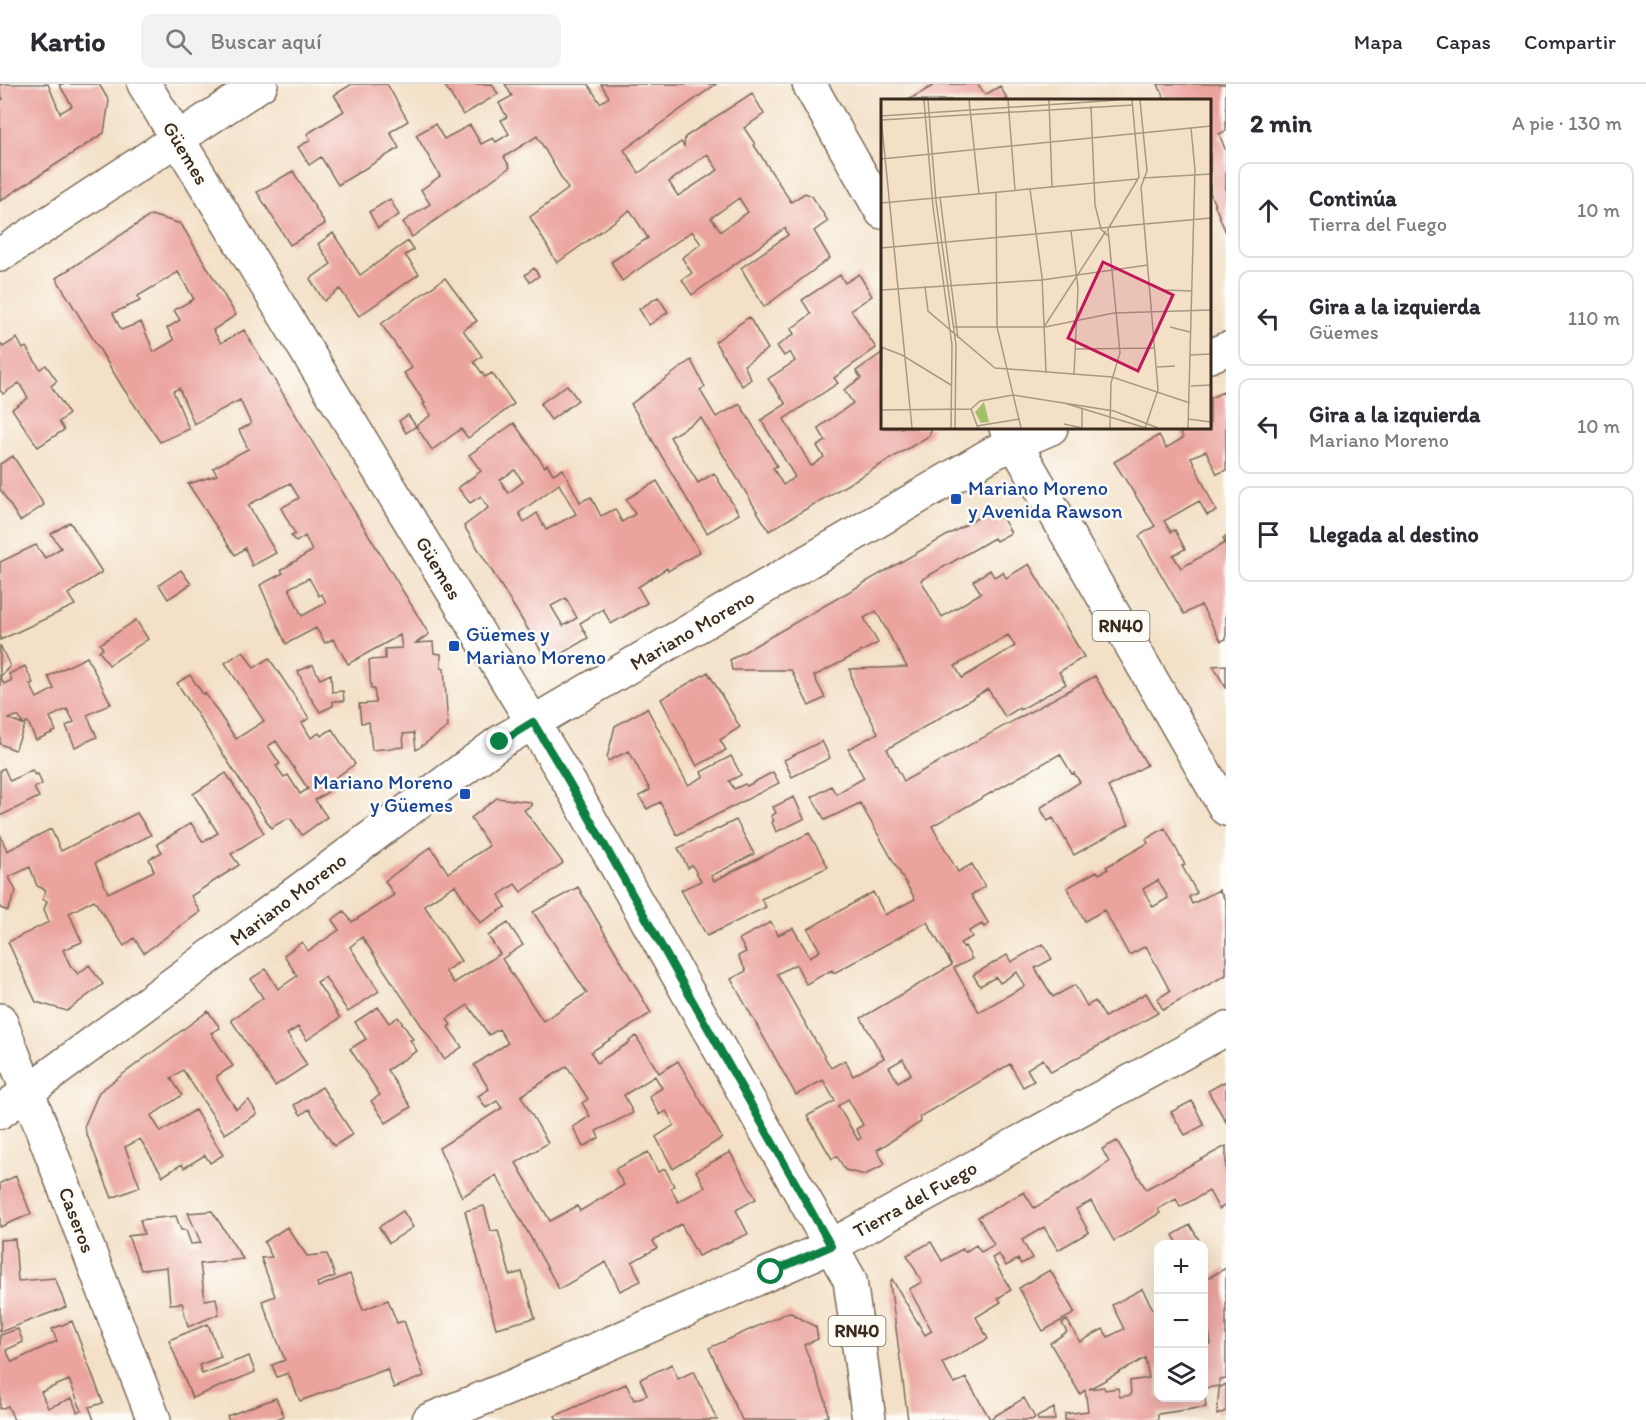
<!DOCTYPE html>
<html lang="es">
<meta charset="utf-8">
<style>
:root{--surface:#fff;--page:#f2f2f3;--text:#2b2b33;--muted:#7c7c81;--line:#e1e1e2}
body{margin:0;font-family:Itim,sans-serif;background:var(--page);color:var(--text)}
.controls{position:absolute;right:18px;bottom:18px;display:grid;overflow:hidden;border-radius:12px;box-shadow:0 6px 24px #0002}
.controls button{width:54px;height:54px;display:grid;place-items:center;padding:0;border:0;border-bottom:2px solid var(--line);background:var(--surface);color:var(--text);font:30px sans-serif}
.stop{position:absolute;width:18px;height:18px;margin:-14px;border:4px solid #0b8043;border-radius:50%;background:#fff}
.stop.end{background:#0b8043;border-color:#fff;box-shadow:0 2px 6px #0008}
.list{margin:0;padding:0;list-style:none}
h2{display:flex;justify-content:space-between;align-items:center;height:78px;margin:0;padding:0 24px;font-size:26px}
h2 small{font-size:20px;font-weight:400;color:var(--muted)}
.list li{display:grid;grid-template-columns:39px 1fr auto;gap:18px;align-items:center;box-sizing:border-box;height:96px;margin:0 12px 12px;padding:0 12px;border:2px solid var(--line);border-radius:12px}
.list b{display:block;font-size:22px;white-space:nowrap}
.list p{margin:0;font-size:20px;white-space:nowrap;color:var(--muted)}
.list em{font-size:20px;font-style:normal;color:var(--muted)}
.icon{flex:none;width:33px;height:33px;fill:none;stroke:currentColor;stroke-width:2;stroke-linecap:round;stroke-linejoin:round}
.map{position:relative;flex:none;width:1226px;height:1336px;overflow:hidden}
header{display:flex;align-items:center;gap:36px;box-sizing:border-box;height:84px;padding:0 30px;background:var(--surface);border-bottom:2px solid var(--line)}
header strong{font-size:28px}
nav{display:flex;gap:33px;margin-inline-start:auto;font-size:21px}
.search{width:420px;height:54px;background:var(--page);display:flex;align-items:center;gap:15px;box-sizing:border-box;padding:0 21px;border-radius:12px;color:var(--muted);font-size:22px}
main{display:flex}
aside{flex:1;background:var(--surface)}
.map>svg:first-child{display:block}
</style>
<header>
<strong>Kartio</strong>
<div class="search"><svg class="icon" aria-label="search" viewBox="0 0 24 24"><circle cx="10" cy="10" r="6"/><path d="M15 15l6 6"/></svg>Buscar aquí</div>
<nav><a>Mapa</a><a>Capas</a><a>Compartir</a></nav>
</header>
<main>
<div class="map">
<svg width="1226" height="1336" viewBox="0 0 1226 1336">
<rect width="100%" height="100%" fill="#fdfcf7"/>
<filter id="ink" filterUnits="userSpaceOnUse"><feTurbulence type="fractalNoise" baseFrequency=".0167" numOctaves="2"/><feDisplacementMap in="SourceGraphic" scale="12" xChannelSelector="R" yChannelSelector="G"/><feConvolveMatrix kernelMatrix="1 2 1 2 8 2 1 2 1" color-interpolation-filters="sRGB"/></filter>
<filter id="wash" filterUnits="userSpaceOnUse"><feTurbulence type="fractalNoise" baseFrequency=".008" numOctaves="4" result="noise"/><feDisplacementMap in="SourceGraphic" scale="24" xChannelSelector="R" yChannelSelector="G"/><feGaussianBlur stdDeviation="1.35" result="paint"/><feColorMatrix in="noise" values="0 0 0 0 0 0 0 0 0 0 0 0 0 0 0 0 0 1.4 0 .05"/><feComposite in="paint" operator="in"/></filter>
<g filter="url(#wash)">
<rect width="100%" height="100%" fill="#f3e0c6"/>
<g id="blocks">
<path fill="#eba39d" fill-rule="evenodd" d="M0 0H48L60 29 72 22 59 0H99L109 17 104 49 0 117V16L3 15 0 8Z
M352 0H387L408 37 390 48 399 64 338 101 321 73 309 81 298 63 311 56 307 50 344 27 334 11Z
M444 0H492L498 10 463 31Z
M505 0H588L600 19 609 13 601 0H716L624 66 639 89 681 58 684 62 685 53 752 9 764 30 744 44 755 60 754 61 791 118 805 109 812 112 828 137 814 147 830 174 764 223 741 184 788 151 785 144 692 211 682 196 692 189 682 174 701 160 692 147 622 197 611 178 648 154 630 126 557 179 530 133 568 105 537 52 504 73 510 83 412 153 403 138 430 120 421 106 440 92 416 51 435 40 444 55 470 41 481 60 493 54 496 58 509 50 501 36 507 33 499 19 512 12ZM707 70 718 86 678 112 669 98ZM739 114 748 128 721 147 711 134Z
M936 0H978L985 11 1000 2 1008 16H908Z
M1158 0H1226V47L1219 50 1226 67V149L1210 109V16H1165Z
M293 87 325 140 290 161 257 108Z
M390 115 399 131 378 144 369 128Z
M151 131 181 140 236 231 213 246 221 259 244 246 429 550 416 559 433 558 434 569 441 570V584H444L448 643 416 666 414 649 403 650 404 663 372 666 369 638 361 639 359 620 376 619 374 605H371L369 576 385 575V565L402 564 400 551 348 580 333 555 325 559 316 544 286 560 260 501 283 489 281 486 312 467 305 452 296 458 291 452 295 450 281 424 299 414 290 399 248 421 276 469 252 482 245 464 235 471 188 400 217 391 213 384 248 365 239 346 251 340 240 316 194 340 179 304 173 307 189 345 160 358 123 304 56 194ZM178 188 194 215 174 226 180 236 167 244 174 256 154 268 141 238 121 246 113 229 140 217 138 212ZM309 494 319 512 322 510 326 519 302 532 289 504Z
M333 149 360 191 408 157 414 166 405 171 419 190 359 232 340 205 324 217 310 195 331 180 318 160Z
M534 184 539 192 530 198 525 191Z
M859 190 872 212 851 226 876 264 834 294 838 299 784 335 811 382 824 373 817 362 826 357 818 344 853 319 844 306 861 294 856 287 882 269V344H932L929 352 769 447 701 334 670 353 698 399 714 389 739 430 707 449 631 320 691 276 705 303 700 306 716 333 740 320 777 382 773 384 783 401 795 393 761 336 786 320 768 295 795 277 790 268 784 272 777 262 794 250 791 245 811 230 802 216 840 191 845 199Z
M445 194 477 237 463 246 482 272 474 278 485 293 492 289 514 320 468 354 461 345 432 366 416 342 431 331 423 320 425 319 404 289 412 284 381 240Z
M658 213 668 228 649 241 639 225Z
M749 233 768 265 744 281 751 295 742 302 715 258Z
M17 254 23 265 26 263 40 285 46 281 57 297 51 302 69 330 59 338 64 346 38 363 12 325 28 314 19 299 3 310 0 306V259L3 263Z
M567 301 578 316 551 336 540 320Z
M1223 308 1226 315V386L1217 390 1206 367 1191 373 1216 427 1207 431 1199 417 1164 437 1171 448 1175 446 1185 465 1173 471 1181 484 1225 459 1223 454 1226 452V555L1221 557 1201 521 1184 530 1139 452 1155 442 1114 378 1159 351 1166 364 1183 354 1180 347 1187 344H1210V314Z
M408 331 416 342 406 349 399 337Z
M514 339 545 383 547 380 553 390 563 385 580 418 591 413 601 432 615 425 622 438 635 430 626 415 657 397 700 468 668 487 667 484 638 503 647 519 633 527 611 540 603 525 580 539 588 554 554 574 542 568 464 442 488 424 481 412 470 419 458 404 481 387 469 371ZM515 386 523 398 508 409 500 396ZM559 400 576 430 546 446 537 429 524 438 519 429ZM566 514 577 534 563 542 551 522Z
M13 372 44 421 20 437 0 405V380Z
M986 429 1003 435 1011 449 996 457 994 454 921 496 942 533 981 509 973 497 990 486 994 493 1003 488 1006 494 1029 480 1084 573 1059 588 1066 600 1020 626 1019 624 1005 633 988 605 887 665 904 697 1095 592 1147 681 1108 703 1129 740 1074 771 1053 734 1048 737 1040 724 1080 698 1074 689 1072 690 1060 670 932 742 958 788 972 780 985 803 971 811 989 840 984 843 982 840 969 847 972 853 960 859 963 863 965 862 972 875 954 884 979 928 1025 902 1017 888 1000 899 996 893 980 902 973 891 1007 871 1011 878 1043 860 1052 875 1035 884 1053 913 1075 901 1087 922 1095 917 1105 933 1146 909 1158 929 1051 988 1043 975 1027 985 1034 997 1023 1003 1010 980 919 1033 921 1038 877 1066 885 1080 865 1091 845 1086 837 1072 832 1075 807 1032 835 1017 823 996 796 1011 731 895 746 887 738 872 746 868 739 855 771 838 778 851 793 844 810 873 820 867 808 845 873 808 885 831 915 815 860 719 825 736 812 713 831 702 836 710 864 694 848 665 878 649 853 600 850 585 907 583 876 527 864 534 878 559 814 592 825 614 809 622 791 586H732L730 576ZM1008 551 1015 562 962 594 955 582ZM927 838 952 881 861 934 884 974 853 992 845 976 831 984 777 890 796 880 806 900 832 886 834 889ZM903 975 911 990 898 998 889 983ZM848 1015 863 1041 856 1045 861 1054 858 1056 838 1022Z
M70 438 102 488 68 510 75 521 0 556V478L36 461 45 474 61 464 51 450Z
M181 486 191 500 168 515 159 501Z
M136 536 148 555 109 581 99 567 103 565 100 560Z
M0 561 10 582 0 593 4 600 12 596 9 590 25 582 33 599 30 600 37 614 54 605 48 592 87 573 111 620 87 631 97 653 75 663 66 642 74 638 67 625 50 633 56 647 36 656 28 638 23 640 19 633 16 632 9 635 25 641 15 666 0 660Z
M243 567 254 584 269 574 309 634 302 639 311 654 319 649 321 652 332 645 355 680 335 694 337 699 334 704 315 716 327 733 302 751 291 735 288 734 271 744 177 599 190 591 203 610 205 609 236 655 264 637 225 579ZM276 657 308 705 300 710 288 691 284 693 276 682 280 680 268 662Z
M313 581 320 595 331 590 332 608 343 607 344 617H333V622L320 628 308 610 298 587Z
M1226 581V604L1213 582Z
M708 588 740 643 720 656 726 666 697 682 661 615Z
M647 624 688 701 703 693 701 688 731 672 741 691 729 697 734 705 745 700 747 702 773 688 779 699 677 751 660 718 647 725 639 712 650 706 629 667 608 677 607 674 615 642Z
M822 657 830 674 792 693 784 676Z
M4 684 10 697 32 686 35 691 38 690 42 700 34 704 39 713 0 732V686Z
M226 689 264 749 231 770 239 781 191 812 200 828 144 869 134 854 124 862 94 816 69 829 82 858 63 866 70 881 78 890 89 881 103 900 67 927 36 918 8 858 49 838 44 825 47 817 42 815 46 806 37 802 30 783 9 793 16 807 8 827 0 824V750L7 767 51 745 61 767 137 729 151 751 95 779 108 809 154 787 149 775 162 768 157 760 191 739 203 758 218 749 193 710Z
M794 713 804 735 776 748 772 738 774 737 771 732 776 729 773 723Z
M497 714 530 718 532 721 524 726 563 779 521 808 515 800 499 811 506 823 480 839 455 801 424 821 461 877 445 887 454 899 500 870 488 852 508 839 523 861 502 875 543 937 587 909 533 828 578 803 651 929 591 968 597 979 630 958 629 957 636 952 659 989 678 977 722 1054 673 1085 656 1053 674 1041 666 1027 660 1031 649 1012 662 1004 655 992 624 1011 633 1029 596 1047 599 1054 583 1063 573 1043 590 1032 582 1019 588 1015 567 982 521 1012 548 1059 516 1079 550 1137 577 1122 580 1127 624 1101 615 1085 648 1068 658 1088 665 1085 674 1102 671 1104 678 1118 705 1103 696 1087 730 1068 756 1115 736 1126 748 1150 698 1172 681 1140 653 1157 657 1164 632 1178 641 1197 620 1207 606 1178 559 1205 496 1091 462 1113 439 1064 502 1024 497 1017 486 1024 478 1012 489 1005 474 981 508 959 499 945 489 951 468 921 447 935 451 941 448 943 462 963 444 975 362 853 350 863 379 907 348 928 325 893 317 898 340 934 307 956 298 943 287 950 307 981 275 1002 231 936 263 914 251 895 266 885 278 905 297 892 284 871 302 858 308 867 339 846 332 836 344 827 352 838 394 811 385 797 431 763 448 789 489 762 471 734Z
M736 736 754 770 711 792 714 797 809 749 828 783 761 815 766 823 707 852 681 806 701 797 692 781 688 784 678 764Z
M1165 744 1185 781 1182 782 1197 809 1189 813 1192 820 1219 806 1226 817V891L1163 926 1157 915 1170 907 1146 862 1129 871 1104 826 1085 837 1067 804 1097 787 1099 790 1108 785 1106 783 1148 759 1146 755ZM1158 796 1168 814 1153 823 1143 805Z
M378 923 389 939 398 933 413 955 410 956 417 967 387 986 411 1023 386 1039 371 1017 380 1011 350 965 366 955 355 938Z
M208 927 220 944 211 949 233 982 217 992V996L236 1025 249 1016 257 1030 225 1050 183 986 171 994 182 1011 151 1032 161 1048 195 1026 223 1071 210 1079 205 1071 184 1084 182 1080 163 1092 140 1055 125 1063 140 1103 112 1114 84 1043 99 1008Z
M1226 997V1038L1208 1007Z
M322 1003 353 1050 334 1062 309 1025 301 1031 294 1021Z
M1192 1017 1204 1041 1185 1051 1171 1028Z
M1117 1057 1146 1105 1226 1062V1121L1219 1125 1209 1107 1180 1123 1176 1115 1158 1125 1160 1129 1114 1157 1091 1117 1076 1125 1089 1148 1058 1166 1044 1143 1022 1156 1032 1174 1021 1180 1018 1175 1006 1182 999 1170 992 1174 1011 1206 998 1214 1001 1218 976 1233 988 1255 942 1279 954 1300 966 1294 990 1335 1024 1314 1035 1334 1031 1336H908L890 1199 892 1195 925 1251 932 1247 909 1205 922 1198 907 1171 931 1158 942 1177 962 1165 965 1168 976 1161 981 1168 994 1161 978 1133 1024 1108 1034 1124 1080 1098 1109 1078 1102 1065Z
M16 1092 31 1130 0 1143V1099Z
M484 1122 491 1147 498 1146 510 1191 522 1188 535 1234 496 1244 465 1127Z
M212 1127 243 1175 200 1180 205 1216 216 1214 219 1230 188 1243 182 1219 170 1220 167 1183 141 1186 128 1152 144 1150 140 1136 176 1132 181 1146H186L191 1160 201 1159 188 1129Z
M403 1127 413 1143 389 1159 379 1143Z
M1190 1141 1199 1156 1192 1160H1178L1173 1151Z
M287 1143 307 1172 327 1170 335 1192 317 1199 318 1203 350 1190 363 1226 388 1216 397 1239 404 1237 424 1292 394 1304 387 1285 300 1317 288 1289 277 1293 272 1281 285 1276 262 1217 275 1212 261 1174 272 1173 264 1158Z
M15 1155 18 1197 55 1194 66 1223 0 1248V1156Z
M1226 1184V1295L1219 1296V1302L1204 1304V1261L1211 1260 1208 1240 1204 1243V1196Z
M1050 1186 1075 1229 1043 1247 1019 1204Z
M1142 1205 1158 1234V1267L1154 1270H1158V1314H1205L1206 1323 1158 1330V1335L1155 1336H1065V1330L1088 1327 1085 1306 1080 1310 1050 1259 1067 1248 1062 1239 1067 1236 1080 1258 1103 1245 1108 1253 1124 1245 1112 1221ZM1145 1274 1149 1294 1130 1297 1131 1311 1120 1313 1118 1304 1105 1306 1104 1303 1089 1305Z
M789 1228 816 1243 818 1255 804 1261 826 1317 828 1332 818 1336H742L709 1264Z
M72 1237 103 1319 89 1323 94 1336H14L8 1322 0 1325V1251L18 1245 23 1258 6 1266 12 1278 57 1257 52 1245ZM69 1296 82 1327 77 1328 72 1314 48 1324 41 1308Z
M208 1240 221 1273 199 1281 202 1290 249 1272 255 1288 192 1314 169 1256Z
M672 1280 678 1295 694 1287 717 1336H557L555 1332 626 1300 634 1316 647 1311 640 1295Z
M1226 1300V1327L1217 1331 1219 1304Z
M276 1314 284 1332 274 1336H229L227 1332Z
M1054 1324 1055 1336H1038L1037 1333Z"/>
</g>
</g>
<g filter="url(#ink)">
<use href="#blocks" fill-opacity="0" stroke="#7b6a59" stroke-width="1.5"/>
<g fill="none" stroke-linecap="round" stroke-linejoin="round">
<g stroke="#7b6a59" stroke-width="36">
<path id="street" d="M0 171 261 0
M1210 272 1226 265
M0 936 154 1336
M0 1028 500 658 995 368 1051 344
M429 1336 511 1303 831 1162 1226 945"/>
</g>
<g stroke="#7b6a59" stroke-width="36">
<path id="primary" d="M144 0 569 698 850 1196 869 1336
M809 0 882 128
M1006 344 1226 725"/>
</g>
<use href="#street" stroke="#fff" stroke-width="33"/>
<use href="#primary" stroke="#fff" stroke-width="33"/>
</g>
</g>
<g fill="none" stroke-linecap="round" stroke-linejoin="round" filter="url(#ink)">
<path stroke="#0b8043" stroke-width="8" d="M500 658 533 638 569 698 831 1162 771 1188"/>
</g>
<g fill="#1a4fb4" stroke="#fdfcf7" stroke-width="2">
<rect x="950" y="409" width="12" height="12" rx="3"/>
<rect x="448" y="556" width="12" height="12" rx="3"/>
<rect x="459" y="704" width="12" height="12" rx="3"/>
</g>
<g text-anchor="middle" stroke-width="5" stroke-linejoin="round" paint-order="stroke">
<g fill="#fdfcf7" stroke="#75695f" stroke-width="1.5">
<rect x="1092.5" y="527" width="57" height="30" rx="4.5"/>
<rect x="828.5" y="1232" width="57" height="30" rx="4.5"/>
</g>
<g font-size="18" font-weight="bold" fill="#3b2a1e">
<text x="1121" y="548">RN40</text>
<text x="857" y="1253">RN40</text>
</g>
<g font-size="20" fill="#3b2a1e" stroke="#fdfcf7">
<text transform="translate(186 69) rotate(59)" y="7">Güemes</text>
<text transform="translate(439 484) rotate(59)" y="7">Güemes</text>
<text transform="translate(692 546) rotate(-30)" y="7">Mariano Moreno</text>
<text transform="translate(288 815) rotate(-37)" y="7">Mariano Moreno</text>
<text transform="translate(915 1115) rotate(-29)" y="7">Tierra del Fuego</text>
<text transform="translate(77 1136) rotate(69)" y="7">Caseros</text>
</g>
<g font-size="20" fill="#164399" stroke="#fdfcf7" text-anchor="start">
<text x="968" y="411">Mariano Moreno<tspan x="968" dy="23">y Avenida Rawson</tspan></text>
<text x="466" y="557">Güemes y<tspan x="466" dy="23">Mariano Moreno</tspan></text>
<text x="453" y="705" text-anchor="end">Mariano Moreno<tspan x="453" dy="23">y Güemes</tspan></text>
</g>
</g>
<g transform="translate(881 15)">
<rect width="330" height="330" fill="#f3e0c6"/>
<path d="M103 303 108 323 100 324 94 313Z" fill="#a1c169"/>
<path fill="none" stroke="#a99783" stroke-width="1.5" d="M43 1 52 108 71 246 70 329M47 1 55 102 75 246 74 329M88 1 98 95M127 1 134 91M168 1 171 88M259 1 266 72 260 88 277 291 264 329M210 7 214 106 220 130 227 137M0 17 237 1M0 18 31 329M0 21 252 6M0 60 330 27M262 79 330 75M149 90 161 178 165 274M115 93 116 228 140 329M59 98 77 239M0 104 256 80M190 132 197 189 193 276M0 149 330 119M44 187 47 212 114 269 231 278 309 304M0 191 161 181 267 166M283 191 310 192M72 228H164L233 214 330 211M163 228 225 132M289 228 309 233M0 248 21 256 70 286M195 250 274 249M309 256 330 255M276 268 294 267M0 284 1 248M310 287 330 286M183 304 265 329M90 310 99 302 132 296 233 312 277 329M90 310 97 329M201 310V329M0 311 90 310M307 320 330 323M183 325 201 329M96 327 139 320M229 329 230 284 239 254 227 130 258 78 251 1M307 329 314 71 310 29"/>
<path fill="#c2185b" fill-opacity="0.15" stroke="#c2185b" stroke-width="3" d="M222 163 292 196 257 272 187 239Z"/>
<rect width="330" height="330" fill="none" stroke="#3b2a1e" stroke-width="3"/>
</g>
</svg>
<div class="controls">
<button>+</button>
<button>−</button>
<button><svg class="icon" aria-label="layers" viewBox="0 0 24 24"><path d="M12 4l9 5-9 5-9-5zM3 14l9 5 9-5"/></svg></button>
</div>
<div class="stop" style="left:771px;top:1188px"></div>
<div class="stop end" style="left:500px;top:658px"></div>
</div>
<aside>
<h2>2 min<small>A pie · 130 m</small></h2>
<ul class="list">
<li><svg class="icon" aria-label="ahead" viewBox="0 0 24 24"><path d="M12 20V5M6 11l6-6 6 6"/></svg><div><b>Continúa</b><p>Tierra del Fuego</p></div><em>10 m</em></li>
<li><svg class="icon" aria-label="left" viewBox="0 0 24 24"><path d="M17 20v-9H6M10 6l-5 5 5 5"/></svg><div><b>Gira a la izquierda</b><p>Güemes</p></div><em>110 m</em></li>
<li><svg class="icon" aria-label="left" viewBox="0 0 24 24"><path d="M17 20v-9H6M10 6l-5 5 5 5"/></svg><div><b>Gira a la izquierda</b><p>Mariano Moreno</p></div><em>10 m</em></li>
<li><svg class="icon" aria-label="arrive" viewBox="0 0 24 24"><path d="M6 21V4h12l-3 4 3 4H6"/></svg><div><b>Llegada al destino</b></div></li>
</ul>
</aside>
</main>
